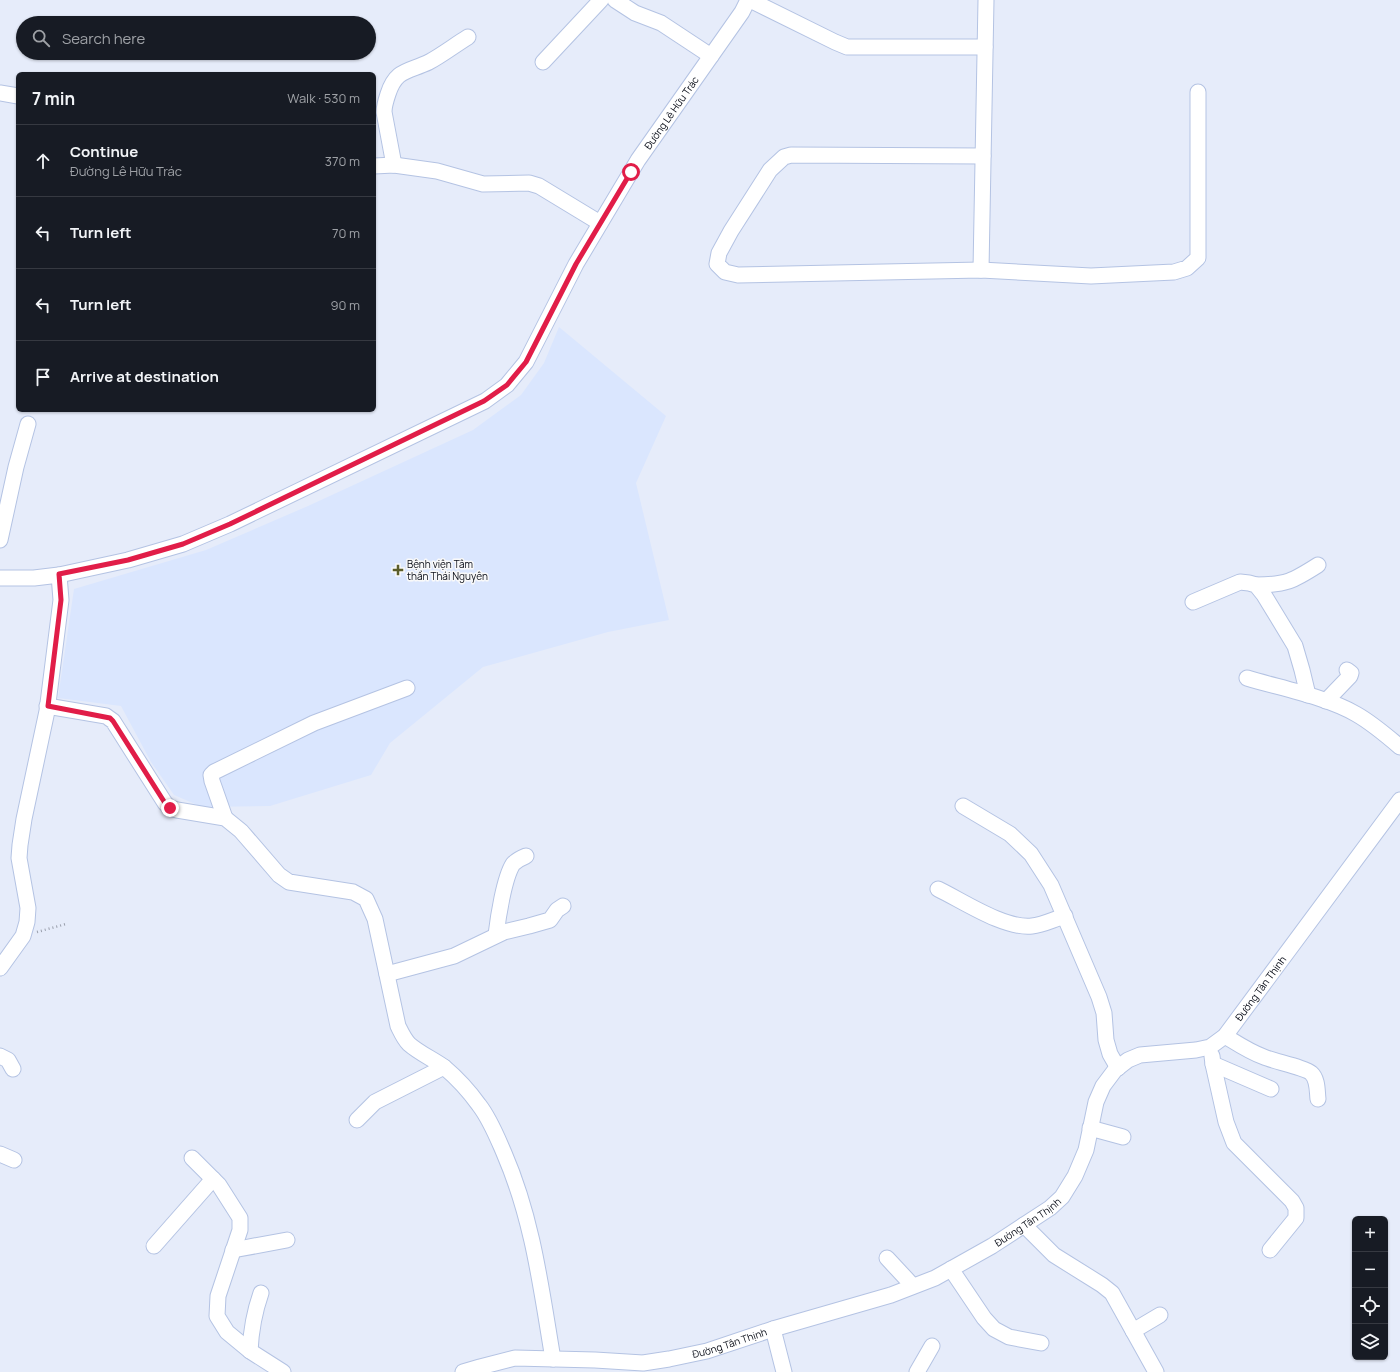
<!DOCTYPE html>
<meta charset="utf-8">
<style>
:root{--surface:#171b24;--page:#242831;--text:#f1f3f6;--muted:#9ea1a6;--line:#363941}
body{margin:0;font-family:Manrope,sans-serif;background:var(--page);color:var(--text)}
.controls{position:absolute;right:12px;bottom:12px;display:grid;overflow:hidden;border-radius:6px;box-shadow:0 1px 3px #0004}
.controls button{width:36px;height:36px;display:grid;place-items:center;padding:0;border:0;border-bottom:1px solid var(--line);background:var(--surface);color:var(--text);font:20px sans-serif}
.stop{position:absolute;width:12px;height:12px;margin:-9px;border:3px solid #e11d48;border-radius:50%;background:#fff}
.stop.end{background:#e11d48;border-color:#fff;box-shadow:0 1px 4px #0008}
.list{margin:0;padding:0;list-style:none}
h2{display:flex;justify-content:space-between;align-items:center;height:52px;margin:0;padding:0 16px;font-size:17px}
h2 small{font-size:13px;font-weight:400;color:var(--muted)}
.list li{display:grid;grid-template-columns:26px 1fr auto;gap:12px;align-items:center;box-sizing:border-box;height:72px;padding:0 16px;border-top:1px solid var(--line)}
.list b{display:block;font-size:15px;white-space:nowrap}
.list p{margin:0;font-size:13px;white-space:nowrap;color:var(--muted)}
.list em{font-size:13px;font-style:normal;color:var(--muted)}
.icon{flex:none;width:22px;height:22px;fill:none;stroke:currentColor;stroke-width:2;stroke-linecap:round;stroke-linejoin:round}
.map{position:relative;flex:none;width:1400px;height:1372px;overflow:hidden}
.search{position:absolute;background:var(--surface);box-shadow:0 1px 3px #0004;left:16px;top:16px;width:360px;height:44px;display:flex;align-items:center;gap:10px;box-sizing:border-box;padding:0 14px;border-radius:22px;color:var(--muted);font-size:15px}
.panel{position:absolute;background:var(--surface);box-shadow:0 1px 3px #0004;left:16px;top:72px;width:360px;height:340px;border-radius:6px}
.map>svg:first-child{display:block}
</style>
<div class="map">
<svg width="1400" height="1372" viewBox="0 0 1400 1372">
<rect width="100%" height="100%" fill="#e6ecfa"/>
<path fill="#dae6fe" d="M559 327 666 416 636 483 669 620 608 632 483 667 390 743 371 775 270 806 202 807 174 795 151 762 121 706 58 698 74 589 206 550 308 506 473 430 521 395 544 363Z"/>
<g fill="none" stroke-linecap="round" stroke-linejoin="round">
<g stroke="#b4c3e3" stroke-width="17">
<g id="minor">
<path d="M615 0 635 13 661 23 711 56"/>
<path d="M750 0 835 42 847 47H985"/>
<path d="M543 62 601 0"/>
<path d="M0 93 18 96"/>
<path d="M983 156 791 155 784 157 770 170 731 231 719 253 717 264 725 272 738 275 981 270 1091 276 1174 272 1187 268 1198 258V92"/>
<path d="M394 165 384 112C384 106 386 100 388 94 396 69 408 72 429 62 442 55 455 45 468 37"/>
<path d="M374 166 394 165 437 171 483 184 529 183 539 186 600 223"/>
<path d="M981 270 986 0"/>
<path d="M0 540 16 467 28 424"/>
<path id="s1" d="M59 575 128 560 183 544 230 524 485 401 507 385 526 362 576 264 638 160 742 12 748 0"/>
<path d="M0 578H34L59 575 61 600 47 711 24 819 20 845 19 858 28 908 27 922 23 936 0 968"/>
<path d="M1256 585C1286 585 1293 581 1318 565"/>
<path d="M1193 602 1240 582 1249 583 1256 585 1264 595 1295 646 1302 670 1308 695"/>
<path d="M1247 678C1280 688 1327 697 1356 714 1372 723 1386 735 1400 747"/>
<path d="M1326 701 1350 676 1351 673 1347 670"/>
<path d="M47 706 106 716 113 721 165 803 170 808 177 810 225 818 241 831 279 875 289 882 353 892 366 899 375 919 398 1026C401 1032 404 1039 409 1044 419 1053 433 1059 444 1067 457 1078 469 1091 479 1105 490 1119 497 1137 504 1153 533 1220 541 1288 553 1359"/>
<path d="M963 806 1010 834 1031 854 1051 885 1099 997 1104 1013 1106 1040 1110 1054 1118 1068"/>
<path d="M225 818 212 781 211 775 214 772 314 723 407 688"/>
<path d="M938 889C963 901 1004 929 1032 926 1043 925 1054 919 1065 916"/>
<path d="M496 935C498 918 504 878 513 864 517 860 521 858 526 856"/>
<path d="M387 974 454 956 504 932 529 926 550 920 557 910 563 906"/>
<path d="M1225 1036C1238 1044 1250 1052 1264 1057 1273 1061 1306 1068 1311 1073 1318 1079 1317 1091 1318 1099"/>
<path d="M0 1056 8 1060 13 1069"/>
<path d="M1212 1056 1213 1064 1271 1089"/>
<path d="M1213 1064 1226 1122 1234 1143 1292 1201 1296 1208V1218L1270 1250"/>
<path d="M357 1120 375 1102 444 1067"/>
<path d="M1090 1128 1123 1137"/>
<path d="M0 1154 14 1160"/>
<path d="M192 1158 219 1185 240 1218V1230L218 1296 217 1316 227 1332 250 1351 283 1372"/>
<path d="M1024 1225 1054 1255 1102 1285 1112 1293 1156 1372"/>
<path d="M154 1246 213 1179"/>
<path d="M233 1250 287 1240"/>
<path d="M887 1258 913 1286"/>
<path d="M951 1269 984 1318 994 1329 1009 1337 1041 1343"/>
<path d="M773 1329 784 1372"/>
<path d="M1133 1331 1160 1315"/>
<path d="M250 1351C251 1331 254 1313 261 1293"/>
<path id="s2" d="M463 1372 480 1367 515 1358 595 1360 643 1363 669 1359 707 1351 773 1329 891 1295 935 1278 992 1246 1050 1208 1062 1197 1075 1176 1086 1150 1096 1102 1103 1086 1115 1070 1128 1060 1140 1055 1196 1050 1210 1047 1225 1036 1400 800"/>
<path d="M917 1372 932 1346"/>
</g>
</g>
<path stroke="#9a9fac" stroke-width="2.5" stroke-dasharray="1 3" stroke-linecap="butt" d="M37 932 66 924"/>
<use href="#minor" stroke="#fff" stroke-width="15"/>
</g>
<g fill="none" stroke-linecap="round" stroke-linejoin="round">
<path stroke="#e11d48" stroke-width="5" d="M170 808 165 803 113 721 110 718 48 706 61 600 59 574 128 560 183 544 230 524 484 401 507 385 526 362 576 264 631 172"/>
</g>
<path fill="#5b5d2a" stroke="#f9f9f9" stroke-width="1.5" d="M396 564h4v4h4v4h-4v4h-4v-4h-4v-4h4z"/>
<g text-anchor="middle" stroke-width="3" stroke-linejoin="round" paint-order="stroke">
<g font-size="10" fill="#070b16" stroke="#f9f9f9">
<text dy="4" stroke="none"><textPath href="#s1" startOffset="808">Đường Lê Hữu Trác</textPath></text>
<text dy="4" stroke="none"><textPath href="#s2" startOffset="955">Đường Tân Thịnh</textPath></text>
<text dy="4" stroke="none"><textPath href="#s2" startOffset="595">Đường Tân Thịnh</textPath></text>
<text dy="4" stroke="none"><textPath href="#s2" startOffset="271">Đường Tân Thịnh</textPath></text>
</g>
<g font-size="10" fill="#070b16" stroke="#f9f9f9" text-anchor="start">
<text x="407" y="568">Bệnh viện Tâm<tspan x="407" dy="12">thần Thái Nguyên</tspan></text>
</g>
</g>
</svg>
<div class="controls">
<button>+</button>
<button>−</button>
<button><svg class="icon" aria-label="locate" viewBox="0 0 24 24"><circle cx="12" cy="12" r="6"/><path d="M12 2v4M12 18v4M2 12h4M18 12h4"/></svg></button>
<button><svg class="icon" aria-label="layers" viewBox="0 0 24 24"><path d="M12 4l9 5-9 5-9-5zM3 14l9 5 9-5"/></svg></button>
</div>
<div class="stop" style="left:631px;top:172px"></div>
<div class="stop end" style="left:170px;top:808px"></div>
<div class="search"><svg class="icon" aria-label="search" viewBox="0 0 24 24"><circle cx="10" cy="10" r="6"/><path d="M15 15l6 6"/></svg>Search here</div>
<section class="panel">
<h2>7 min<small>Walk · 530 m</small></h2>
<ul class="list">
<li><svg class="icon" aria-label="ahead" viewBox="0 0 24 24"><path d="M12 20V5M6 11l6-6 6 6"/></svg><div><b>Continue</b><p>Đường Lê Hữu Trác</p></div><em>370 m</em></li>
<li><svg class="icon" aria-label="left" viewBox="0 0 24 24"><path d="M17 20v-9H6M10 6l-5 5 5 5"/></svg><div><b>Turn left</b></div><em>70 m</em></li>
<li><svg class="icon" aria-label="left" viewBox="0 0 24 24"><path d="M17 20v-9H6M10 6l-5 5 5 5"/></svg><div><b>Turn left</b></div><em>90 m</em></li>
<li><svg class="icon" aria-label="arrive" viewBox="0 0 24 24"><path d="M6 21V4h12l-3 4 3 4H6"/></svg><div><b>Arrive at destination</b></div></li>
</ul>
</section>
</div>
